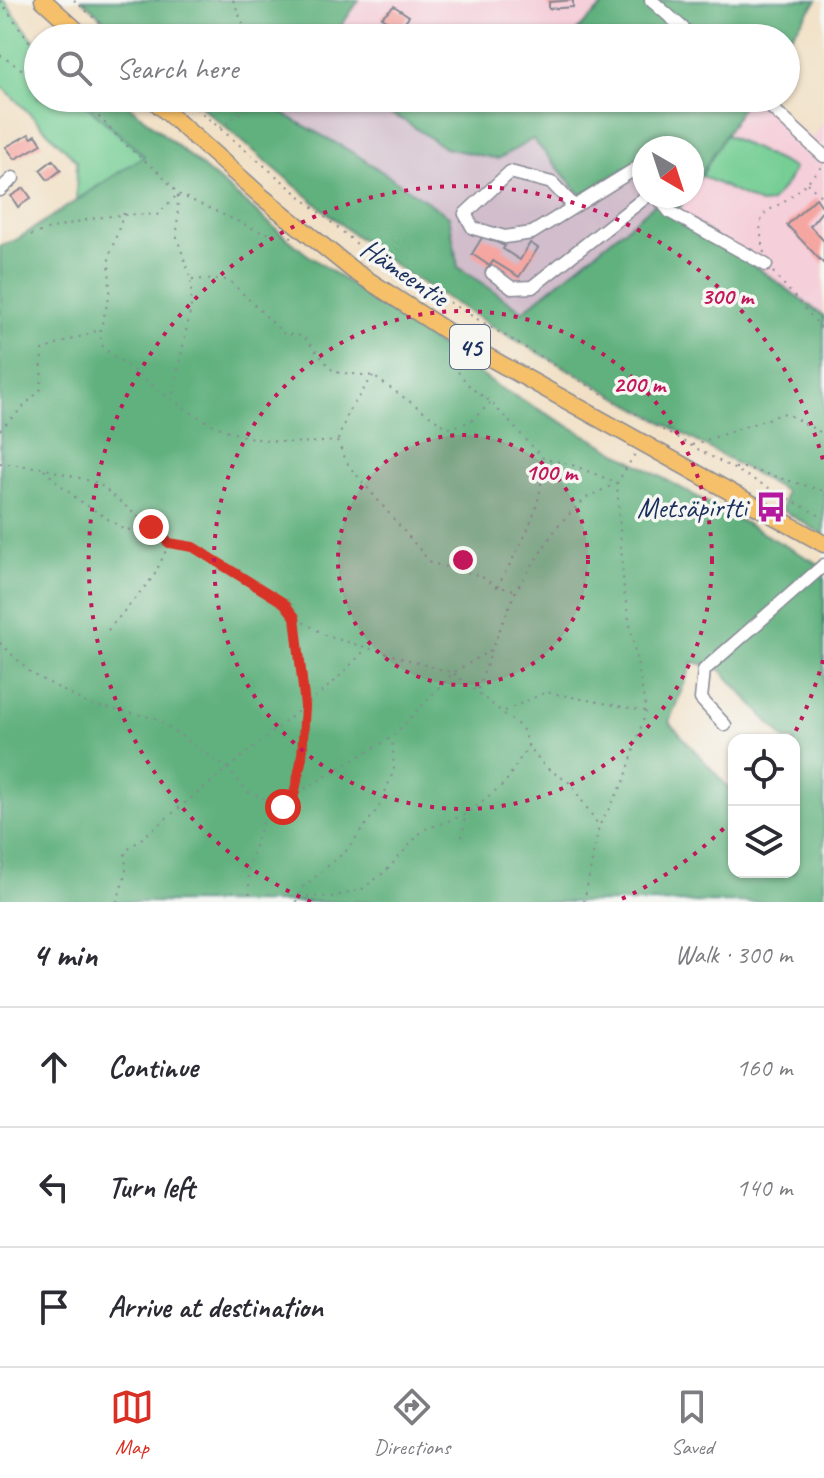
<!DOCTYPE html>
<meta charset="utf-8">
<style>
:root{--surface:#fff;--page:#f7f7f7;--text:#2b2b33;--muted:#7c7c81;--line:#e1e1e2;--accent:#d93025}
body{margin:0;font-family:Caveat,sans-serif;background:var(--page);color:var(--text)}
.controls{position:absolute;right:24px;bottom:24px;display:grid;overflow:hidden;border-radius:16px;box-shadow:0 2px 6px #0004}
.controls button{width:72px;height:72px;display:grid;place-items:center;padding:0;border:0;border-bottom:2px solid var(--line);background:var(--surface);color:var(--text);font:40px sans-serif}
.compass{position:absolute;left:632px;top:136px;width:72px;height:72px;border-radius:50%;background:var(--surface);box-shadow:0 2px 6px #0004;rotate:141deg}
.stop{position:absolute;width:24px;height:24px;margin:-18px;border:6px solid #d93025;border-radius:50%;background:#fff}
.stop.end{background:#d93025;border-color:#fff;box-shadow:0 2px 8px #0008}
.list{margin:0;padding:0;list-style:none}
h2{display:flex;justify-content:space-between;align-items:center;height:104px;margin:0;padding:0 32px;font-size:34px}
h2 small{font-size:26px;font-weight:400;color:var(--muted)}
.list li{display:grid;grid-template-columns:52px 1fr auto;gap:24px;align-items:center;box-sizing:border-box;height:120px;padding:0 32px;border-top:2px solid var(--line)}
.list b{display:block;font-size:30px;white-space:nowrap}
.list em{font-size:26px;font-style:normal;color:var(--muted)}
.icon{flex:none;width:44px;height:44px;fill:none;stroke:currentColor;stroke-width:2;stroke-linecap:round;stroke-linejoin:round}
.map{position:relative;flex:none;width:824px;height:902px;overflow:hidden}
.search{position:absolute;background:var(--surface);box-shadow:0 2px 6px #0004;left:24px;right:24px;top:24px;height:88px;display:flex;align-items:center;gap:20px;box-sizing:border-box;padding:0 28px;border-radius:44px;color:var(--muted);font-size:30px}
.sheet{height:464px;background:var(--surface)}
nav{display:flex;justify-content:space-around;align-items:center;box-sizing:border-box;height:112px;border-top:2px solid var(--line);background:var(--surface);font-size:22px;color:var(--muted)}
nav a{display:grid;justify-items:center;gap:4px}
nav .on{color:var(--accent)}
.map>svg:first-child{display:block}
</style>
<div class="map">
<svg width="824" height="902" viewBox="0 0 824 902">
<rect width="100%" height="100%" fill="#f6f6f2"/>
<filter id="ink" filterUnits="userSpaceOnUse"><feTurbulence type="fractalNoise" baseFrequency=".0125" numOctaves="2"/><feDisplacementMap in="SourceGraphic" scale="16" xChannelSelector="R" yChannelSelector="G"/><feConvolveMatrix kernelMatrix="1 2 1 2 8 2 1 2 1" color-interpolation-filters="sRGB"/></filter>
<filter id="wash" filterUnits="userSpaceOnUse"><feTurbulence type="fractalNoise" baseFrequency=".006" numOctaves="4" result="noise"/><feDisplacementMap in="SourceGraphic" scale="32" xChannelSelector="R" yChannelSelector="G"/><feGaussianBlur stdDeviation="1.8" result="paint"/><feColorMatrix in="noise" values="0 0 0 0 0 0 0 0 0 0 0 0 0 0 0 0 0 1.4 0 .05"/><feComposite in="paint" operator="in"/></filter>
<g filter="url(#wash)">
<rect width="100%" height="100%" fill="#f1e0c5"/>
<path fill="#f5cfda" d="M359 0H609L569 38 335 36Z
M748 98H767L811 139 824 122 823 317 678 210 687 196H692V189Z"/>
<path fill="#d1bdcb" d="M269 98H360L405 121 445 148 533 139 640 160 644 166V196L666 198 524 311 458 267 449 216 264 103Z"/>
<path fill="#76ce94" stroke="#487e79" stroke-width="2" d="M0 0H4L38 46V98H78L145 156 76 200 77 161 0 84Z
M724 134 794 168 787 183 770 203 760 204 702 176Z"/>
<path fill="#60b17e" stroke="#3e706e" stroke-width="2" fill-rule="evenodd" d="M82 0H359L335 35 340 38H124Z
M609 0H817L786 43V38H569Z
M78 98H120L305 253 500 388 824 567V902H0V246L16 240 144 156ZM693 662 719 668 785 740H794V750L799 755 794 759V872H734V794L669 722Z
M191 98H269L265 104 354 153 449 216 458 267 523 311 665 196H687L678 210 824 316V535L782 510 785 491 500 331 404 272 349 231Z
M360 98H479L497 106 506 98H748L692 189V148H644V166L639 160 581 195 533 139 498 159 445 148 405 121Z"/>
<g id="blocks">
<path fill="#f6a6a1" d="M573 0V7L549 9V2Z
M394 6 409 16 400 28 406 32 401 38 382 25 386 20 381 17Z
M29 134 32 138 36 135 42 144 15 159 6 147Z
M53 160 61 170 48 180 40 170Z
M24 188 31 198 18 207 11 196Z
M816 198 824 209 810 226 824 241V264L787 225Z
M483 236 505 246 503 249 520 260 530 243 538 248 519 277 493 261 490 266 472 254Z"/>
</g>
</g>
<g filter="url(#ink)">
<use href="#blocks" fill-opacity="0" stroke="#868892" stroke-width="2"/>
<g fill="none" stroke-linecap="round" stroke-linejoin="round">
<g stroke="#868892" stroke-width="15">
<path id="minor" d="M651 0 694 38
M761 98 824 156
M0 190 13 178
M657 196 670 212 766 265
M573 205 552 183 510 172 465 214 473 228 505 237 532 233 635 169 644 180
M492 273 512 288 532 287 647 196
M725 725 701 699 704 670 824 565"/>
</g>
<g stroke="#868892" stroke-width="19">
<path id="major" d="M43 0 85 38
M151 98 261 196 354 271 474 349 824 544"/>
</g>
<path stroke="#868892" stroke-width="2" stroke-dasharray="2 6" stroke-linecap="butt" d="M74 0 117 38
M233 0 249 38
M0 1 38 53
M0 55 38 80
M73 98 89 107 130 149 162 175 178 194 261 232 293 237
M184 98 370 255 670 434 824 518
M220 128 261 98
M807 183 824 199
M124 213 109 257 110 294 100 330 103 348C192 413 219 451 337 441L349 466 431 563 481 576 497 587 515 590
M31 235C74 221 111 212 157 215L178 194 177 238 191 279V308L172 398
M764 253C754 204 765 218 795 193 805 185 814 175 823 166
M773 272 824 331
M192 279 229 280 284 334 303 336 334 372 373 376 448 428 470 422 490 403
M0 430 41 389 42 350 99 330
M338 440 348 412 373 376
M692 445 785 413 824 434
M0 463 42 468 98 483 169 543 193 547 284 603 295 617 327 636 453 673 522 728 528 745 545 767 570 783 599 826
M735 468H746L824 491
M44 470 77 499 125 530 149 527
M497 587C522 542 542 513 543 461
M108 630 154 576 169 544
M0 643 31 673 88 704 155 718 226 767 248 792 282 806
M478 689 492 650
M505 711 546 692 645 711
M294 794 302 757 305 706 295 618
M462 837 465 817
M299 896 331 897 361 890 386 871 423 830 465 815 505 783 528 746
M117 902 126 872 125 852 335 681 367 648
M250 902 248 867 262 824 294 795 392 737 453 673 492 649 516 590 559 524 586 498 617 483 570 464 544 459 491 402 471 388 451 363 448 348
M296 902 303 887 346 851 379 807 394 770 392 738
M584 902 599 826 624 782 646 711 624 592 617 483 635 454"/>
<use href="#minor" stroke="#fff" stroke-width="12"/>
<use href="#major" stroke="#f6c06b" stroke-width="16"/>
</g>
</g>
<g fill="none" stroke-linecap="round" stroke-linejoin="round" filter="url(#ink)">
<path stroke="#d93025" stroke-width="10" d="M151 527 169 543 193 547 284 603 295 617 305 706 302 757 294 795 283 807"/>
</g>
<circle cx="463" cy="560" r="125" fill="#c2185b" fill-opacity=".12"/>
<g fill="none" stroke="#c2185b" stroke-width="4" stroke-dasharray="4 8">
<circle cx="463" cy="560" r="125"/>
<circle cx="463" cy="560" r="249"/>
<path d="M823 660A374 374 0 0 1 792 738M732 820A374 374 0 0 1 615 902M311 902A374 374 0 1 1 823 460"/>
</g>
<defs>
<g id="bus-bare" transform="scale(2.4)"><path d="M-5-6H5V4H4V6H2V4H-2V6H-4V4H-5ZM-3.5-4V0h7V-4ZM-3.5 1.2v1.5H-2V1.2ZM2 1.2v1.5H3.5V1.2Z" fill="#b5179e" stroke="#f6f6f2" stroke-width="2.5" paint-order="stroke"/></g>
</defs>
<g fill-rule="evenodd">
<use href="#bus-bare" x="771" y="507"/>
</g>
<g text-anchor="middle" stroke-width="7" stroke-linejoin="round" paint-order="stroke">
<rect fill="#f6f6f2" stroke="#5d6b8a" stroke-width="2" x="450" y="325" width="40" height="44" rx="6"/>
<g font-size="26" font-weight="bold" fill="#1b2f5e">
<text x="470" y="356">45</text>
</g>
<g font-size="28" fill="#1b2f5e" stroke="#f6f6f2">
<text transform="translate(405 272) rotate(34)" y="10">Hämeentie</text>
</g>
<g font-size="28" fill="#1b2f5e" stroke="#f6f6f2" text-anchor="end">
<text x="747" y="517">Metsäpirtti</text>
</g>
</g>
<circle cx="463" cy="560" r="12" fill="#c2185b" stroke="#f6f6f2" stroke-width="4"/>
<g font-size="24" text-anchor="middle" font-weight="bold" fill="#c2185b" stroke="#f6f6f2" stroke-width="7" stroke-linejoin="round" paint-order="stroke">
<text x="727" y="304">300 m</text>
<text x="639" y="392">200 m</text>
<text x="551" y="480">100 m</text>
</g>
</svg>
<div class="controls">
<button><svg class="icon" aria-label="locate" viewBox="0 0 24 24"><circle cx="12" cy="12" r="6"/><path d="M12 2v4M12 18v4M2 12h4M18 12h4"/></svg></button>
<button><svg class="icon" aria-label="layers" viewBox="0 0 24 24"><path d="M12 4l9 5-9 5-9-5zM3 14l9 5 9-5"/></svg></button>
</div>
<svg class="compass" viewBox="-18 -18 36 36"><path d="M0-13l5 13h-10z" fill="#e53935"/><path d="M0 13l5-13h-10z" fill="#7c7c81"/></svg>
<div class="stop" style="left:283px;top:807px"></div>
<div class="stop end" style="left:151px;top:527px"></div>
<div class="search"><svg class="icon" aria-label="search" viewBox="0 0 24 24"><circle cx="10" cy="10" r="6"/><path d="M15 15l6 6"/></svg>Search here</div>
</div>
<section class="sheet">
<h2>4 min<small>Walk · 300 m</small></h2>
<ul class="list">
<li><svg class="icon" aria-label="ahead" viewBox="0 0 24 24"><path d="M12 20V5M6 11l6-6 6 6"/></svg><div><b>Continue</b></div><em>160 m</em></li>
<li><svg class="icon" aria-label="left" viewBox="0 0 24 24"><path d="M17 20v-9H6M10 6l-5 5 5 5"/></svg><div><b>Turn left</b></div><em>140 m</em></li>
<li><svg class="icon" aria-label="arrive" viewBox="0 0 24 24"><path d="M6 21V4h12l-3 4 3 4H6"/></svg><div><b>Arrive at destination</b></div></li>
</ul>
</section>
<nav>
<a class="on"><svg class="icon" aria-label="map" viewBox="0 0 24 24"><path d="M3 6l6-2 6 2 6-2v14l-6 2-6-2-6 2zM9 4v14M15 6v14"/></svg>Map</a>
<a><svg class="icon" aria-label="directions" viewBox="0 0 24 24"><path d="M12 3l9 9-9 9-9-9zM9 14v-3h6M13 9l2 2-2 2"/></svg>Directions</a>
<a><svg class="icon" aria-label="saved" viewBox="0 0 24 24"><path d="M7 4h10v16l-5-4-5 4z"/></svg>Saved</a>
</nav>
